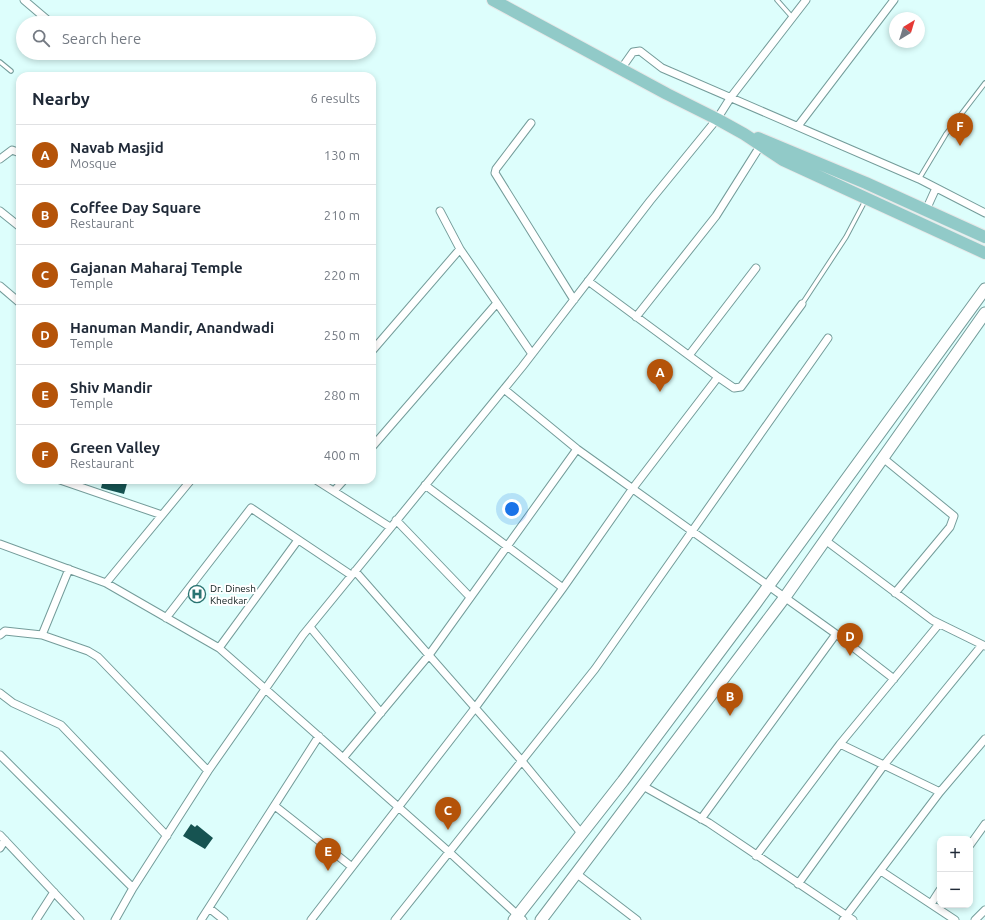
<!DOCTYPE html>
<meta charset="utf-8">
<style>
:root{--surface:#fff;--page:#f6f6f7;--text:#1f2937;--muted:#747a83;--line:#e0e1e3;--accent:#b45309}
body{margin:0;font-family:Ubuntu,sans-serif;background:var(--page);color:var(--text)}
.controls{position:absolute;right:12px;bottom:12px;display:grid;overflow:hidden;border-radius:8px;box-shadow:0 2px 6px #0003}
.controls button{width:36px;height:36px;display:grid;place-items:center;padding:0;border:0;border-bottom:1px solid var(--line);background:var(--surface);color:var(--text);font:20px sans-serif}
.compass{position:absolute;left:889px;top:12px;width:36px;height:36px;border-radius:50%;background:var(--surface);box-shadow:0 2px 6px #0003;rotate:38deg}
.you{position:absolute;left:512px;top:509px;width:14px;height:14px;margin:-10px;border:3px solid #fff;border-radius:50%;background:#1a73e8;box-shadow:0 0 0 6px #1a73e833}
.badge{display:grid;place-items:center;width:26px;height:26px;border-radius:50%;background:var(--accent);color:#fff;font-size:13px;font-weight:700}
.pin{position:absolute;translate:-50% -33px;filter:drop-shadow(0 1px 2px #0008)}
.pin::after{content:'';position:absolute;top:21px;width:14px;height:12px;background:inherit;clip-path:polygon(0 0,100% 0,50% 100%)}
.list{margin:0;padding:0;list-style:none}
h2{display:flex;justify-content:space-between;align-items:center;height:52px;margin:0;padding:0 16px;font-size:17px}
h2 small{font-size:13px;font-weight:400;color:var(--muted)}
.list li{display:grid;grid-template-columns:26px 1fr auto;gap:12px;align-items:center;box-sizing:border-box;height:60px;padding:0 16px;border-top:1px solid var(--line)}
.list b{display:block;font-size:15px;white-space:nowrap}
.list p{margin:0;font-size:13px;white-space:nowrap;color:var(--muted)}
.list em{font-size:13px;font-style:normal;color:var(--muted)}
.icon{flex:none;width:22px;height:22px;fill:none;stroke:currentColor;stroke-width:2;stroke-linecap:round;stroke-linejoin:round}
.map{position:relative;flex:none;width:985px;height:920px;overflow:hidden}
.search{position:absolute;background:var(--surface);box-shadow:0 2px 6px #0003;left:16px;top:16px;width:360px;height:44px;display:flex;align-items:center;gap:10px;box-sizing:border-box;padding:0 14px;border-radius:22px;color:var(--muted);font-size:15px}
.panel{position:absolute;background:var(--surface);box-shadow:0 2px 6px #0003;left:16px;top:72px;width:360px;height:412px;border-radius:12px}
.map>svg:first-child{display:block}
</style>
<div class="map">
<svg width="985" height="920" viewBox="0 0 985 920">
<rect width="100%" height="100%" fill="#ddfefc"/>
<path fill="#165351" d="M103 480H128L124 494 101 488Z
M191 824 195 827 197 825 213 838 205 849 183 836Z"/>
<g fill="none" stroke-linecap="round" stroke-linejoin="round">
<g stroke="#749c9a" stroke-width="5.5">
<path id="lane" d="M777 0 792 17
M0 62 11 71
M919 179 946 134 985 83
M802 304 846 237 865 201"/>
</g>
<g stroke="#749c9a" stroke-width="9">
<path id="street" d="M24 0 51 23
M621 69 633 52 640 51 662 68 919 179 985 213
M531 123 496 169 495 173 574 300
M798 126 894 0
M0 159 12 150 20 153
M926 210 936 188
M0 211 20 227
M440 211 460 249
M0 286 20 303
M636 317 716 216 762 143
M372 351 460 249 532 354
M690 354 756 268
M718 377 734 388 741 387 802 304
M372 447 497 303
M577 449 836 634 894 679
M883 458 954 516 950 527 895 593
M60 480 162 515
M316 480 390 527
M425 485 563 588
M334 491 344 480
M396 520 470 597
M825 540 932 620 985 646
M0 544 106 583 219 648 448 851 523 920
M355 571 521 760 581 833
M106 583 191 480
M166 618 251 508 351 575
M310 627 381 713
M0 635 5 631 42 635 69 569
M42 635 88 651 98 657 208 771
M219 648 298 540
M0 693 13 703 61 725 167 836
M840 744 940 792
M0 755 133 888
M343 758 429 655 577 449 504 389
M643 786 709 823 853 920
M275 806 352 867
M701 819 836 634
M0 835 80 920
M970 845 985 824
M0 848 5 840
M756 856 840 744 939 624
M881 871 955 920
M577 874 637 920
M798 884 884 765 982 645
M931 904 940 890
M209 908 224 920
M36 920 54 892
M115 920 133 888 208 771 303 635 522 367 650 201 717 119 731 97 806 0
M201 920 319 736
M311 920 475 708 563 588 633 488 718 377 588 281
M395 920 595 669 828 338
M843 920 940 792 985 739
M975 920 985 910"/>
</g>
<g stroke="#749c9a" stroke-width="13">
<path id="secondary" d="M514 920 623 781 756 603 985 289
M541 920 785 597 985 313"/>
</g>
<g stroke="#e7e8e8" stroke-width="14">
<path id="primary" d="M493 0 667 94 717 119 744 134 783 160 985 253
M758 138 866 183 985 237"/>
</g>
<use href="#lane" stroke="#fff" stroke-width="3.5"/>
<use href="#street" stroke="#fff" stroke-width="7"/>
<use href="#secondary" stroke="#fff" stroke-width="11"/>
<use href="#primary" stroke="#91cac8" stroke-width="12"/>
</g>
<defs>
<g id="hospital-ring" transform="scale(0.9)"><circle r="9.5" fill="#fff" stroke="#2b7472" stroke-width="1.5"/><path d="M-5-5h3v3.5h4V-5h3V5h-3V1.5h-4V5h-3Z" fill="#2b7472"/></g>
</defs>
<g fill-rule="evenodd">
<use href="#hospital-ring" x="197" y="594"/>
</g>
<g text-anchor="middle" stroke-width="4" stroke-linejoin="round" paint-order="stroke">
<g font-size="10" fill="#0c1c1b" stroke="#fff" text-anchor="start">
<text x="210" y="592">Dr. Dinesh<tspan x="210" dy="12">Khedkar</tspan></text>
</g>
</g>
</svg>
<div class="controls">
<button>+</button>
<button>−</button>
</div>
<svg class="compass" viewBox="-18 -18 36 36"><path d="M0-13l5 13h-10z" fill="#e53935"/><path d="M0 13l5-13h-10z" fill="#747a83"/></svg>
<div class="you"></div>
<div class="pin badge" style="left:660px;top:392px">A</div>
<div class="pin badge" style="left:730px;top:716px">B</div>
<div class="pin badge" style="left:448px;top:830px">C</div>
<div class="pin badge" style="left:850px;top:656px">D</div>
<div class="pin badge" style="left:328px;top:871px">E</div>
<div class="pin badge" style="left:960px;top:146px">F</div>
<div class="search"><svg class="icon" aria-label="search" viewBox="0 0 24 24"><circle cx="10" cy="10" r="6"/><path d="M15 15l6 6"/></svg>Search here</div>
<section class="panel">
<h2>Nearby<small>6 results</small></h2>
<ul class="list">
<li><span class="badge">A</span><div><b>Navab Masjid</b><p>Mosque</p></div><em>130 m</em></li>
<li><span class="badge">B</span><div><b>Coffee Day Square</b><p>Restaurant</p></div><em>210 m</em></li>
<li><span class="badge">C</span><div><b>Gajanan Maharaj Temple</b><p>Temple</p></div><em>220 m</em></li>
<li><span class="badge">D</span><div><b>Hanuman Mandir, Anandwadi</b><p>Temple</p></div><em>250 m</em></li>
<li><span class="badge">E</span><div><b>Shiv Mandir</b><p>Temple</p></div><em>280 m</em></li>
<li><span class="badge">F</span><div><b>Green Valley</b><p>Restaurant</p></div><em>400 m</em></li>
</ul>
</section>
</div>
